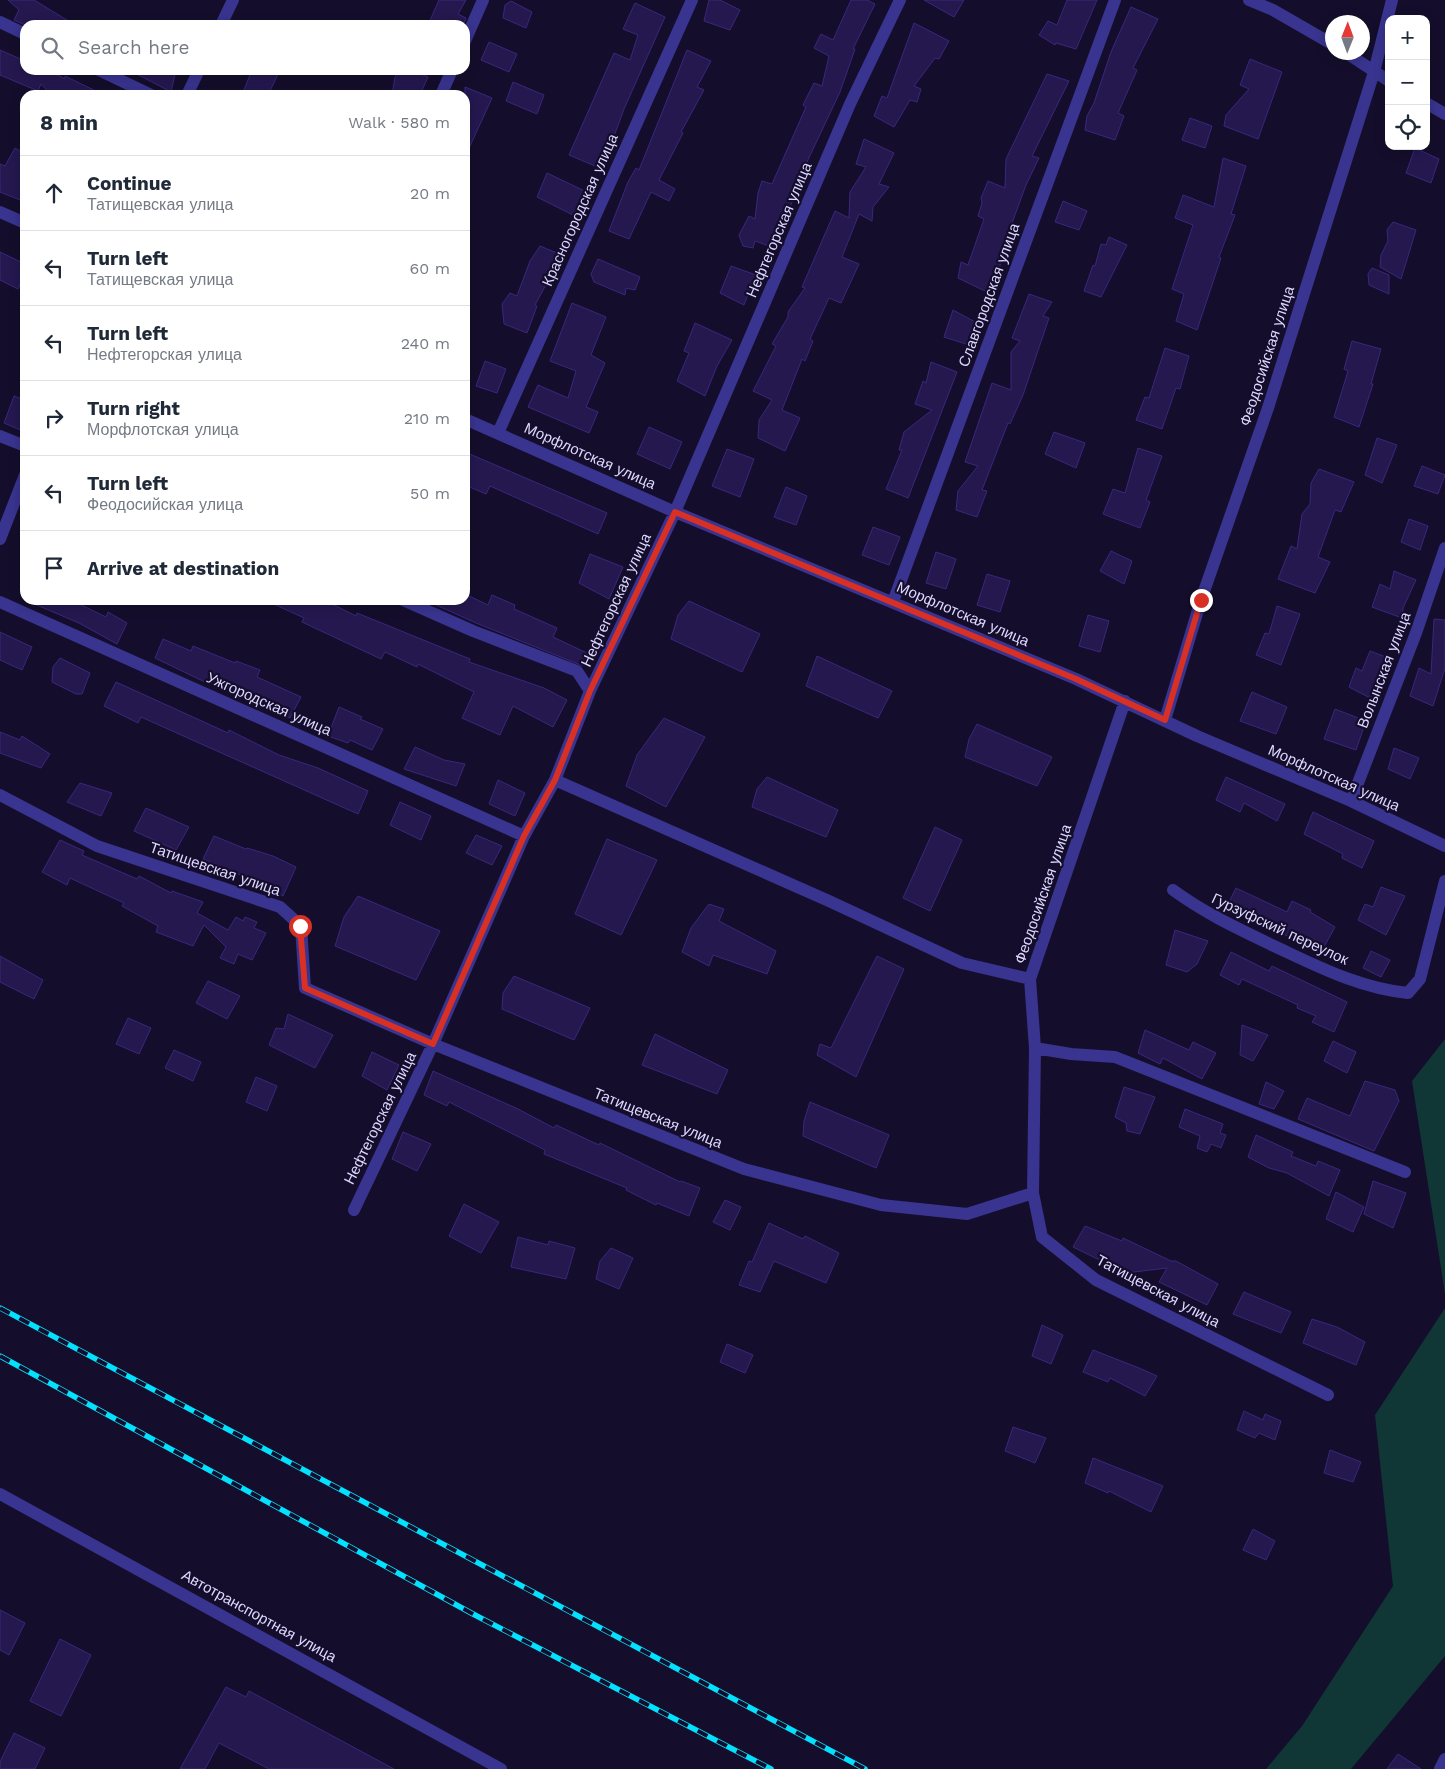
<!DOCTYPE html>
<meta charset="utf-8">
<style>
:root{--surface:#fff;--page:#f2f2f3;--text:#1f2937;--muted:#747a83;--line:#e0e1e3}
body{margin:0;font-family:"Work Sans",sans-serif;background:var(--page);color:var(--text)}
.controls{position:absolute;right:15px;top:15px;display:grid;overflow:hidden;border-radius:10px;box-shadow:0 2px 12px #0003}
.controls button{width:45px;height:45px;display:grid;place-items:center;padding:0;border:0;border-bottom:1px solid var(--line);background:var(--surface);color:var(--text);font:25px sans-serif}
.compass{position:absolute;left:1325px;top:15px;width:45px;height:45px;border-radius:50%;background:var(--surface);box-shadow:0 2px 12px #0003;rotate:1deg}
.stop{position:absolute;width:15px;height:15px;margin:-11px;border:4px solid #d93025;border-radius:50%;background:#fff}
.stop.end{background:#d93025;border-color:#fff;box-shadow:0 1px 5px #0008}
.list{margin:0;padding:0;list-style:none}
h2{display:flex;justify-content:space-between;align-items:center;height:65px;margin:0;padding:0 20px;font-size:21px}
h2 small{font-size:16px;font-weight:400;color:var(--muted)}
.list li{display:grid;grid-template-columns:32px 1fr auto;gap:15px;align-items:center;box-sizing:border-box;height:75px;padding:0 20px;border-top:1px solid var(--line)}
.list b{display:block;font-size:19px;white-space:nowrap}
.list p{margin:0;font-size:16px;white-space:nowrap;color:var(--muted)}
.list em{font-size:16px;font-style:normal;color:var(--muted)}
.icon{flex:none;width:28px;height:28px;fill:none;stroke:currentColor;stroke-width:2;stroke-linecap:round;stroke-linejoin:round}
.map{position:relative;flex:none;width:1445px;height:1769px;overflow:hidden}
.search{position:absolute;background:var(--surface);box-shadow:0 2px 12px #0003;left:20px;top:20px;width:450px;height:55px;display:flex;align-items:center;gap:12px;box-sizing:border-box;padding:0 18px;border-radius:15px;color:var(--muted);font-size:19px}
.panel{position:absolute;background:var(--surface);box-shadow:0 2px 12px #0003;left:20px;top:90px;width:450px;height:515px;border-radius:15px}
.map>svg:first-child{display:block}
</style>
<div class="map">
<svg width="1445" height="1769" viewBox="0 0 1445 1769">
<rect width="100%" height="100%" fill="#140e2c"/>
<path fill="#103636" d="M1445 1039V1294L1412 1081Z
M1445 1308V1656L1351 1769H1266L1302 1726 1393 1586 1375 1415Z"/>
<path fill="#24184f" stroke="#3a277d" d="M8 0H34L75 25H25L14 20 19 10Z
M439 0H466L458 14 466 18 463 25H428Z
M709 0H720L740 10 730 30 704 21Z
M851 0H867L875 4 853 49H855L840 92 796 185 799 186 782 226 780 225 769 246 755 241 753 248 743 246 739 235 749 216 755 219 758 193 762 181 772 184 806 107 803 105 814 83 822 86 829 56 814 48 821 34 833 40Z
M924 0H964L954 17Z
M1067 0H1097L1076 49 1056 43 1055 45 1039 35 1048 21 1057 25Z
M511 1 532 12 526 28 503 18 505 5Z
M635 3 665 17 624 109 602 169 569 155 614 53 630 60 638 35 623 29Z
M1131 7 1158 19 1133 68 1137 70 1118 113 1124 116 1115 140 1085 130 1087 116 1094 103 1111 52Z
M914 23 949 41 939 59 935 58 914 86 921 89 917 102 910 100 894 127 874 116 882 96 887 98Z
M489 42 517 54 509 72 481 60Z
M0 50 25 61V70H48L65 79V76L104 95H51L41 84 38 91 0 75Z
M687 50 711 61 697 87 704 90 681 132 683 133 659 180 675 189 669 201 651 192 629 239 609 231 628 182 636 168 639 170Z
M1250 59 1282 72 1258 139 1224 126 1226 115 1249 89 1240 85Z
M129 70H176L171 92Z
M252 70H280L268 95H242Z
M399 70H412L428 77 420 95H392L395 77Z
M1047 74 1069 81 1032 156 1039 158 1026 185 1005 242 1008 243 998 271 995 270 987 292 958 278 961 262 968 265 984 219 978 216 982 203 981 198 988 181 1005 188 1006 159Z
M513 82 544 95 537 114 506 101Z
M465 87 492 98 465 157Z
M1190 118 1212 126 1205 148 1182 140Z
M864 139 894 153 879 184 889 187 873 207 872 221 859 214 842 257 859 264 841 303 829 298 810 339 813 341 805 361 802 359 782 410 800 418 785 451 758 438 759 420 772 400 753 391 776 346 772 344 788 317V312L805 288 802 287 835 211 849 218 850 192 866 167 856 164Z
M15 148 25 154V202L0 192V164L5 166Z
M1415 148 1439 159 1431 183 1406 173Z
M1223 158 1246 166 1231 214 1235 215 1219 257 1221 258 1197 330 1176 321 1184 294 1172 289 1193 225 1175 218 1183 195 1214 207Z
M547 173 591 194 581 219 537 197Z
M1063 201 1087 211 1079 230 1055 222Z
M1393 222 1416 230 1401 279 1380 267 1381 255 1388 241 1387 230Z
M1109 237 1127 245 1101 297 1084 291 1093 265 1095 266 1101 244 1106 245Z
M540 246 562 255 535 305 537 306 527 333 504 324 502 304 510 293 517 296 530 261Z
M0 252 25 264V274L18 289 0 280Z
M598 259 640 277 635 290 626 288 625 295 594 282 591 274Z
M731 266 756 275 744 305 720 293Z
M1372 268 1389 275V294L1369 285 1368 274Z
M1029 294 1052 302 1043 316 1049 318 1023 395 1010 424 1008 423 982 490 987 491 977 517 956 510 958 491 978 466 965 462 992 383 1011 390V352L1020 341 1012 338Z
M572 303 606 317 591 355 605 363 586 407 598 412 589 433 528 407 538 385 568 398 576 371 550 361Z
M953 310 977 323 969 345 944 337Z
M695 323 732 340 717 366 705 396 677 381 689 353 684 351Z
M1352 341 1381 349 1371 384H1373L1359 427 1334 417 1348 371 1344 369Z
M1165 348 1189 356 1180 389 1176 388 1162 429 1136 420 1145 397 1149 398Z
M485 361 506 369 497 393 476 386Z
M931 362 957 372 908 498 886 489 902 450H899L904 432 932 410 915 404 923 381 926 383Z
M14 396 25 400V432L4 423Z
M649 427 682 442 670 469 637 454Z
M1054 432 1085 443 1076 468 1045 454Z
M1377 438 1397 445 1382 483 1365 475Z
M1138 448 1162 456 1146 500 1150 502 1140 528 1103 514 1113 489 1125 493Z
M727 449 754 459 740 497 712 486Z
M465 452 607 513 598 534 490 486 486 494 465 485Z
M1422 466 1445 475 1438 494 1414 486Z
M1319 469 1354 482 1341 512 1335 510 1318 557 1330 562 1315 593 1278 579 1291 546 1297 549 1302 514 1310 504 1311 483Z
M786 487 807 496 796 525 774 517Z
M1409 519 1428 526 1420 550 1401 542Z
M873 527 900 537 889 565 862 555Z
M1111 551 1132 561 1124 584 1100 571Z
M936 552 956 559 946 589 926 583Z
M590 554 623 567 609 599 579 583Z
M1394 571 1416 580 1403 608 1402 618 1372 607 1380 584 1390 589Z
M987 574 1010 581 1000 612 977 605Z
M465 594 488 605 492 595 515 605 514 609 557 628 553 637 589 654 583 666 476 623 425 600H465Z
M25 600H71L106 617 108 612 127 623 117 644 79 623Z
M265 600H324L356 616 357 613 470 659 469 662 544 688 567 700 553 727 513 706 500 735 462 718 474 692 418 664 417 667 385 652 381 659 302 622 304 618Z
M689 601 760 634 742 672 671 639 678 615Z
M1277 606 1300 614 1281 665 1256 655 1265 633 1269 634Z
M1088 615 1109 621 1100 652 1079 646Z
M1434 619 1445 620V668L1433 706 1410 696 1419 668 1431 674Z
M0 632 32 647 22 670 0 660Z
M163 639 191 651 193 646 235 663 236 661 260 670 257 677 301 697 290 718 267 707 268 704 209 679 207 683 155 658Z
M1370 651 1391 659 1374 700 1349 687 1356 668 1362 671Z
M817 656 892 691 878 718 806 686Z
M60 658 90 673 82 694H76L52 682 53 667Z
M116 682 228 733 229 730 279 755 318 768 368 791 358 814 141 717 138 723 104 706Z
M1252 692 1287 707 1276 734 1240 721Z
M339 707 362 717 360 719 383 729 372 750 350 740 348 743 328 736Z
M1335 709 1366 721 1356 750 1324 739Z
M664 718 705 737 666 807 626 786 637 755Z
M977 724 1052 757 1037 786 965 757 969 739Z
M0 732 20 740 22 736 50 754 41 768 0 753Z
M415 747 444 760 465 764 456 786 404 769Z
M1394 748 1419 758 1410 779 1388 769Z
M767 777 838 810 826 837 752 807 757 789Z
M1226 777 1285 804 1277 821 1244 803 1240 812 1216 800Z
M498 780 525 793 515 816 489 804Z
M80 783 112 793 101 816 67 802Z
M400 802 431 816 421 840 390 825Z
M146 808 189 827 176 850 134 831Z
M1313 812 1374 841 1362 868 1342 858 1343 854 1304 834Z
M935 827 962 840 930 911 903 898Z
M476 835 502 846 492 865 466 853Z
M214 836 246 849 247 848 273 856 296 867 283 896 257 882 203 859Z
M607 839 657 860 621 935 575 914Z
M60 840 84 851 82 855 137 879 139 876 171 893 172 891 203 902 197 913 228 930 236 917 243 921 245 917 257 922 254 928 266 933 252 960 238 954 234 964 220 958 226 947 204 925 193 946 156 932 158 926 122 906 124 903 70 878 67 885 42 872Z
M1381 887 1405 896 1386 935 1358 920 1365 904 1373 907Z
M1236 888 1287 912 1292 901 1311 910 1310 912 1335 927 1320 954 1265 924 1264 926 1226 908Z
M358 896 440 931 416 980 335 946 344 917Z
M709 904 724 909 719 921 776 951 767 974 713 955 709 966 682 952 691 928Z
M1175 930 1208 941 1197 964 1187 972 1166 965Z
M1371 951 1390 960 1381 977 1363 968Z
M1231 952 1269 971 1272 966 1347 1002 1334 1032 1312 1022 1316 1016 1297 1008 1298 1005 1242 979 1239 985 1220 975Z
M0 956 43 980 34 999 0 982Z
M877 956 904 969 856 1077 817 1055 820 1044 831 1048Z
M514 976 590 1008 574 1040 502 1009 503 993Z
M208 981 240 996 227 1019 196 1003Z
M288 1014 333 1035 315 1068 269 1045 276 1028 284 1029Z
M128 1018 151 1028 139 1054 116 1044Z
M1242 1025 1268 1035 1253 1061 1240 1055Z
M1145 1030 1189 1050 1193 1042 1216 1053 1202 1079 1163 1058 1160 1064 1138 1053Z
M655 1034 728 1070 717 1094 642 1065Z
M1333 1041 1356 1052 1347 1073 1324 1061Z
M174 1050 201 1062 193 1081 165 1068Z
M372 1052 399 1065 387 1090 362 1076Z
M433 1071 518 1109 554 1128 556 1125 599 1145 600 1143 680 1182 681 1181 700 1188 689 1216 657 1203 656 1205 626 1190 627 1188 544 1154 545 1150 449 1102 447 1106 424 1095Z
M256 1077 277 1086 267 1111 246 1102Z
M1365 1081 1395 1090 1399 1101 1374 1151 1298 1119 1307 1098 1350 1116Z
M1266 1082 1284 1091 1274 1109 1259 1104Z
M1124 1087 1155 1097 1140 1134 1127 1131 1126 1123 1115 1117Z
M810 1102 889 1135 876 1168 803 1136 804 1121Z
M1185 1109 1223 1124 1220 1133 1226 1135 1221 1148 1211 1144 1207 1152 1197 1148 1200 1136 1179 1127Z
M403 1132 431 1144 417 1171 392 1159Z
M1256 1135 1293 1152 1291 1156 1316 1166 1318 1161 1340 1170 1329 1196 1287 1173 1269 1168 1248 1157Z
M1373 1181 1406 1193 1393 1228 1364 1214Z
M1336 1192 1364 1207 1353 1232 1326 1219Z
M725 1200 741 1207 730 1230 713 1222Z
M464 1204 499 1222 481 1253 449 1236Z
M769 1223 803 1239 805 1236 839 1253 826 1283 774 1261 760 1292 739 1285 749 1261 752 1262Z
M1085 1226 1122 1241 1123 1238 1171 1261H1176L1218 1284 1207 1305 1159 1282 1167 1268 1126 1273 1073 1247Z
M518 1237 548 1245 549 1241 575 1248 566 1279 511 1267Z
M611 1248 633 1258 619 1289 596 1279 600 1261Z
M1244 1292 1291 1312 1281 1333 1233 1314Z
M1312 1319 1337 1327 1365 1342 1356 1365 1303 1343Z
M1042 1325 1063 1335 1051 1364 1032 1356Z
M727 1344 753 1355 745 1373 720 1362Z
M1093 1350 1139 1368 1157 1376 1145 1396 1110 1378 1108 1382 1083 1372Z
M1244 1411 1263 1420 1265 1414 1281 1421 1275 1440 1259 1433 1255 1438 1237 1430Z
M1013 1427 1046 1438 1035 1463 1005 1451Z
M1330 1450 1361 1462 1353 1482 1324 1473Z
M1093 1458 1163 1486 1151 1512 1109 1491 1108 1493 1085 1483Z
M1253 1529 1275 1541 1266 1560 1243 1550Z
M0 1610 25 1623 9 1655 0 1650Z
M60 1639 91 1655 61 1716 30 1701Z
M226 1687 246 1697 249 1691 394 1769H269L219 1743 205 1769H180Z
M14 1733 45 1748 35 1769H0V1762Z
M1398 1754 1421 1769H1387Z"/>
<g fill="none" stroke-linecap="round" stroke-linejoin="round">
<path stroke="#39348f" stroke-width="12" d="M1249 0 1273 10 1332 44
M0 22 25 34
M221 25 233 0
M465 41 483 0
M1345 52 1389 81
M99 70 151 95
M187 95 199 70
M441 95 452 70
M1426 103 1445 114
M0 212 25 223
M465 419 675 512 1076 679 1197 736 1351 801 1445 846
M498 433 692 0
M0 436 25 446
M0 539 25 475
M403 600 473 631 577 671 590 691
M0 602 524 836
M893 602 1115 0
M1165 720 1201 600 1268 408 1374 72 1392 0
M555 780 829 901 962 963 1030 979
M0 795 97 846 280 907 301 926 305 988 433 1044 744 1169 881 1205 967 1214 1033 1193 1042 1237 1096 1280 1328 1395
M1351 801 1416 633 1445 548
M1173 890C1206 914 1237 928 1274 946 1317 966 1359 988 1408 993L1420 979 1445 881
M1035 1048 1071 1054 1115 1057 1405 1172
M1033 1193 1035 1048 1030 979 1125 701
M354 1210 433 1044 524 836 555 780 590 691 675 512 850 104 900 0
M0 1494 501 1769
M1440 1769 1445 1759"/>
<g stroke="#04e1ff" stroke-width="5.5">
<path id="rail" d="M0 1308 865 1769
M0 1356 473 1614 771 1769"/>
</g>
<use href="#rail" stroke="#140e2c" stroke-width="4" stroke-dasharray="11" stroke-linecap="butt"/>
</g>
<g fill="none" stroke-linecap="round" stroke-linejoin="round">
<path stroke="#d93025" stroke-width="6" d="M300 926 305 988 433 1044 524 836 555 780 590 691 675 512 1076 679 1165 720 1201 600"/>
</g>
<g text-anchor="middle" stroke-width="4.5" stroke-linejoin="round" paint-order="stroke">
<g font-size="15" fill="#ded8ff" stroke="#140e2c">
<text transform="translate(580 210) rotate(-66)" y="5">Красногородская улица</text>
<text transform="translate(779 230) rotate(-67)" y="5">Нефтегорская улица</text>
<text transform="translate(989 295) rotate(-70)" y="5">Славгородская улица</text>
<text transform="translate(1267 356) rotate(-72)" y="5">Феодосийская улица</text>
<text transform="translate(590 456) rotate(24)" y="5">Морфлотская улица</text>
<text transform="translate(616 600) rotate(-65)" y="5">Нефтегорская улица</text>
<text transform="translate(963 614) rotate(23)" y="5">Морфлотская улица</text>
<text transform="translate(1384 670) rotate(-69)" y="5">Волынская улица</text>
<text transform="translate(269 704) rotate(24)" y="5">Ужгородская улица</text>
<text transform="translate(1334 778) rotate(24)" y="5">Морфлотская улица</text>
<text transform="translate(215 869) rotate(19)" y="5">Татищевская улица</text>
<text transform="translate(1043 894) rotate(-71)" y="5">Феодосийская улица</text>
<text transform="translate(1280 929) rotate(25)" y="5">Гурзуфский переулок</text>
<text transform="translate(380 1118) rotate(-64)" y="5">Нефтегорская улица</text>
<text transform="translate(658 1118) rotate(22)" y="5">Татищевская улица</text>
<text transform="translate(1158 1291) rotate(28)" y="5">Татищевская улица</text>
<text transform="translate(259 1616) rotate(29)" y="5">Автотранспортная улица</text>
</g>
</g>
</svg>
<div class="controls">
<button>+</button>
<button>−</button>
<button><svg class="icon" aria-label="locate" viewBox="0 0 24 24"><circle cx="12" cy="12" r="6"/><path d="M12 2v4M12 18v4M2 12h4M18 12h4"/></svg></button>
</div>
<svg class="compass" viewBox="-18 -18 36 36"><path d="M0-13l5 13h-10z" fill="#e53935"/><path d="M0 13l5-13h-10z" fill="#747a83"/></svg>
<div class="stop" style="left:300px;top:926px"></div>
<div class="stop end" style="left:1201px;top:600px"></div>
<div class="search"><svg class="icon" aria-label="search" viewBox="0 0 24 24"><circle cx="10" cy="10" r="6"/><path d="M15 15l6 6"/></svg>Search here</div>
<section class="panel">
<h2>8 min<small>Walk · 580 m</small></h2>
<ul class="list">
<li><svg class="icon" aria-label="ahead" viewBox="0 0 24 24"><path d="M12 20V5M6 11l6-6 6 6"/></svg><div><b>Continue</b><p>Татищевская улица</p></div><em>20 m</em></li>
<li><svg class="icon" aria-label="left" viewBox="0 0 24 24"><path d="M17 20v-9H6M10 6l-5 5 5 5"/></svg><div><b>Turn left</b><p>Татищевская улица</p></div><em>60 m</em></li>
<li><svg class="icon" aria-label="left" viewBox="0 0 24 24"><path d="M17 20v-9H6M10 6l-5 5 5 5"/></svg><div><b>Turn left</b><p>Нефтегорская улица</p></div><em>240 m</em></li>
<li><svg class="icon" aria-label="right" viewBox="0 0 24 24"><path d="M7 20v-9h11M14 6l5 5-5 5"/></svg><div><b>Turn right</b><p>Морфлотская улица</p></div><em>210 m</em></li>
<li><svg class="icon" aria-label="left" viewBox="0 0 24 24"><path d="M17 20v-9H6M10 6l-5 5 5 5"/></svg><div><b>Turn left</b><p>Феодосийская улица</p></div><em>50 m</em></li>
<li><svg class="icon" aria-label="arrive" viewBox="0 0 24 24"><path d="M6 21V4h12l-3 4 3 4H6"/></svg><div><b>Arrive at destination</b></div></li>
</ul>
</section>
</div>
